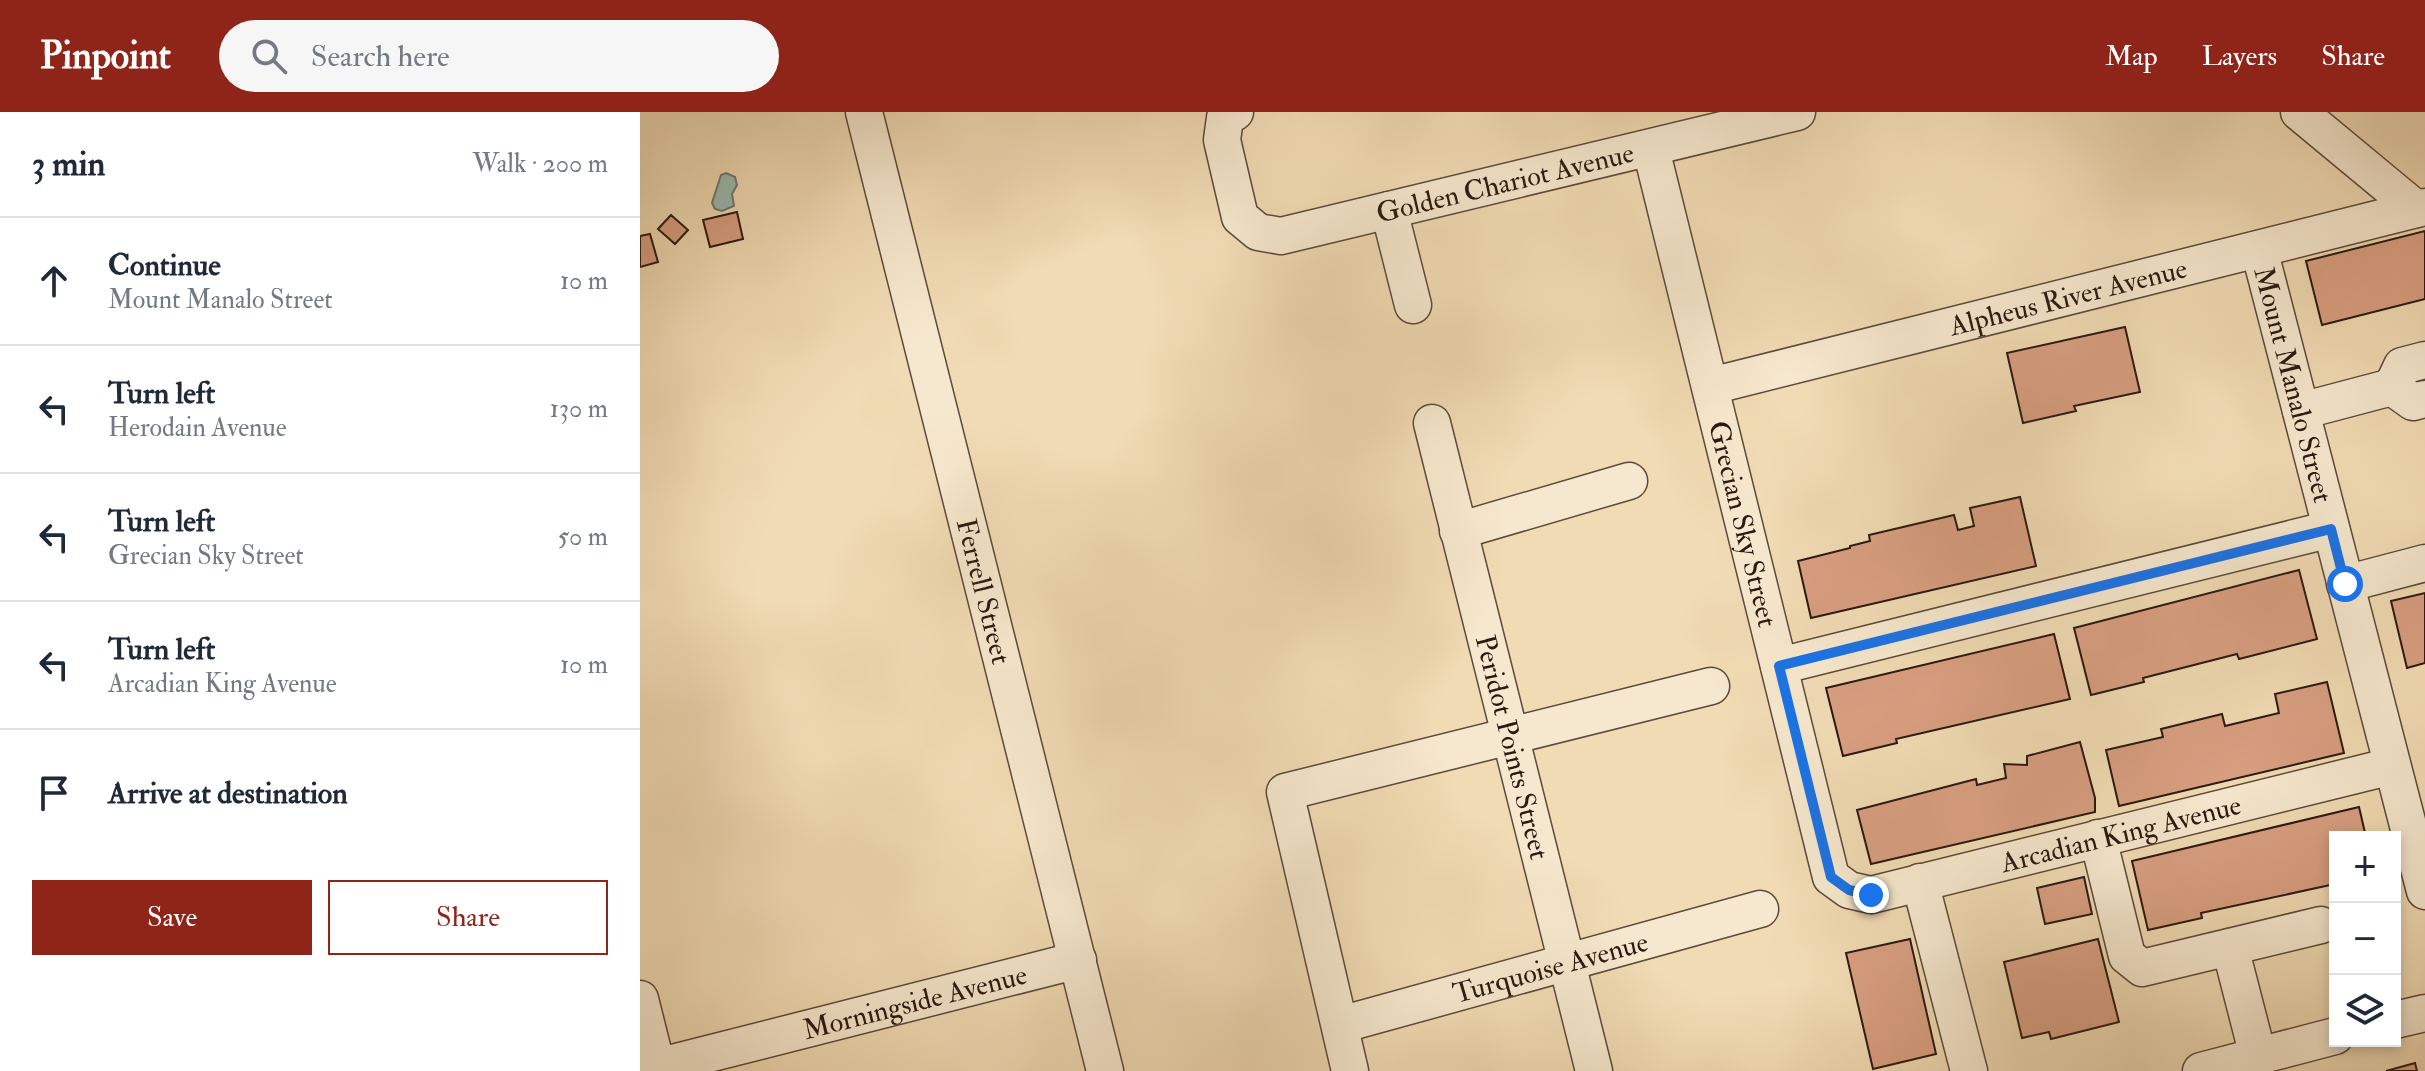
<!DOCTYPE html>
<meta charset="utf-8">
<style>
:root{--surface:#fff;--page:#f6f6f7;--text:#1f2937;--muted:#747a83;--line:#e0e1e3;--accent:#8f2418}
body{margin:0;font-family:"IM FELL Double Pica",serif;background:var(--page);color:var(--text)}
.controls{position:absolute;right:24px;bottom:24px;display:grid;overflow:hidden;border-radius:0px;box-shadow:0 4px 12px #0003}
.controls button{width:72px;height:72px;display:grid;place-items:center;padding:0;border:0;border-bottom:2px solid var(--line);background:var(--surface);color:var(--text);font:40px sans-serif}
.stop{position:absolute;width:24px;height:24px;margin:-18px;border:6px solid #1a73e8;border-radius:50%;background:#fff}
.stop.end{background:#1a73e8;border-color:#fff;box-shadow:0 2px 8px #0008}
.list{margin:0;padding:0;list-style:none}
h2{display:flex;justify-content:space-between;align-items:center;height:104px;margin:0;padding:0 32px;font-size:34px}
h2 small{font-size:26px;font-weight:400;color:var(--muted)}
.list li{display:grid;grid-template-columns:52px 1fr auto;gap:24px;align-items:center;box-sizing:border-box;height:128px;padding:0 32px;border-top:2px solid var(--line)}
.list b{display:block;font-size:30px;white-space:nowrap}
.list p{margin:0;font-size:26px;white-space:nowrap;color:var(--muted)}
.list em{font-size:26px;font-style:normal;color:var(--muted)}
.actions{display:flex;gap:16px;padding:24px 32px}
.actions a{flex:1;padding:18px 0;border:2px solid var(--accent);border-radius:0px;text-align:center;font-size:28px;color:var(--accent)}
.actions .main{background:var(--accent);color:#fff}
.icon{flex:none;width:44px;height:44px;fill:none;stroke:currentColor;stroke-width:2;stroke-linecap:round;stroke-linejoin:round}
.map{position:relative;flex:none;width:1785px;height:959px;overflow:hidden}
header{display:flex;align-items:center;gap:48px;box-sizing:border-box;height:112px;padding:0 40px;background:var(--accent);color:#fff}
header strong{font-size:38px}
nav{display:flex;gap:44px;margin-inline-start:auto;font-size:28px}
.search{width:560px;height:72px;background:var(--page);display:flex;align-items:center;gap:20px;box-sizing:border-box;padding:0 28px;border-radius:44px;color:var(--muted);font-size:30px}
main{display:flex}
aside{flex:1;background:var(--surface)}
.map>svg:first-child{display:block}
</style>
<header>
<strong>Pinpoint</strong>
<div class="search"><svg class="icon" aria-label="search" viewBox="0 0 24 24"><circle cx="10" cy="10" r="6"/><path d="M15 15l6 6"/></svg>Search here</div>
<nav><a>Map</a><a>Layers</a><a>Share</a></nav>
</header>
<main>
<aside>
<h2>3 min<small>Walk · 200 m</small></h2>
<ul class="list">
<li><svg class="icon" aria-label="ahead" viewBox="0 0 24 24"><path d="M12 20V5M6 11l6-6 6 6"/></svg><div><b>Continue</b><p>Mount Manalo Street</p></div><em>10 m</em></li>
<li><svg class="icon" aria-label="left" viewBox="0 0 24 24"><path d="M17 20v-9H6M10 6l-5 5 5 5"/></svg><div><b>Turn left</b><p>Herodain Avenue</p></div><em>130 m</em></li>
<li><svg class="icon" aria-label="left" viewBox="0 0 24 24"><path d="M17 20v-9H6M10 6l-5 5 5 5"/></svg><div><b>Turn left</b><p>Grecian Sky Street</p></div><em>50 m</em></li>
<li><svg class="icon" aria-label="left" viewBox="0 0 24 24"><path d="M17 20v-9H6M10 6l-5 5 5 5"/></svg><div><b>Turn left</b><p>Arcadian King Avenue</p></div><em>10 m</em></li>
<li><svg class="icon" aria-label="arrive" viewBox="0 0 24 24"><path d="M6 21V4h12l-3 4 3 4H6"/></svg><div><b>Arrive at destination</b></div></li>
</ul>
<div class="actions"><a class="main">Save</a><a>Share</a></div>
</aside>
<div class="map">
<svg width="1785" height="959" viewBox="0 0 1785 959">
<rect width="100%" height="100%" fill="#f1dbb4"/>
<filter id="stains"><feTurbulence type="fractalNoise" baseFrequency=".0025" numOctaves="4"/><feColorMatrix values="0 0 0 0 .2 0 0 0 0 .09 0 0 0 0 .02 0 0 0 .5 -.17"/></filter>
<radialGradient id="worn" r=".72"><stop offset=".6" stop-color="#630" stop-opacity="0"/><stop offset="1" stop-color="#630" stop-opacity=".3"/></radialGradient>
<path fill="#9bbab2" stroke="#6e7a72" stroke-width="2" d="M86 61 95 65 97 73 92 82 94 94 82 99 75 97 72 91 81 63Z"/>
<path fill="#d89f81" stroke="#2a1911" stroke-width="2" d="M97 100 103 127 70 135 63 108Z
M31 103 48 118 35 132 18 117Z
M1785 119V187L1682 213 1666 149Z
M10 122 18 150 0 155V124Z
M1485 215 1500 280 1434 294 1436 299 1383 311 1367 241Z
M1380 385 1396 454 1171 506 1158 449 1210 436V434L1230 429 1229 423 1314 403 1318 418 1334 414 1330 396Z
M1659 458 1677 527 1599 547 1597 542 1503 566 1504 570 1451 583 1434 516Z
M1785 481V551L1767 556 1751 489Z
M1414 522 1430 587 1256 627 1257 631 1203 644 1186 576Z
M1687 570 1704 641 1479 694 1466 638 1523 625 1521 617 1582 602 1585 614 1639 601 1635 582Z
M1440 630 1455 686V700L1231 752 1217 698 1336 667 1337 673 1366 666 1364 652 1387 653V644Z
M1719 695 1726 725H1695V772L1561 801 1562 806 1508 818 1492 749Z
M1444 765 1452 802 1405 812 1397 776Z
M1270 827 1296 942 1233 957 1206 841Z
M1458 827 1479 910 1411 927 1409 920 1382 926 1364 850Z
M1775 951 1777 959H1746Z"/>
<g fill="none" stroke-linecap="round" stroke-linejoin="round">
<g stroke="#5c4a3a" stroke-width="39">
<g id="minor">
<path id="s1" d="M224 0 465 959"/>
<path id="s2" d="M595 0 585 6 582 28 600 105 618 120 641 124 1157 0"/>
<path d="M1659 0 1776 97"/>
<path id="s3" d="M1011 37 1191 765 1209 778 1231 783 1752 654"/>
<path d="M749 98 773 193"/>
<path id="s4" d="M1619 137 1785 779"/>
<path id="s5" d="M1071 274 1785 95"/>
<path d="M1752 275 1762 254 1785 248"/>
<path d="M1661 299 1752 275 1773 290 1785 287"/>
<path id="s6" d="M792 311 954 959"/>
<path d="M818 419 989 369"/>
<path d="M1705 472 1785 451"/>
<path d="M1139 554 1691 417"/>
<path d="M1458 726 1487 844 1502 856 1681 813"/>
<path d="M1280 770 1329 959"/>
<path d="M1590 835 1618 944"/>
<path id="s7" d="M0 887 17 955 438 848"/>
<path d="M1755 908 1785 901"/>
<path id="s8" d="M700 913 1120 797"/>
<path d="M710 959 645 680 1071 574"/>
<path d="M1561 959 1695 924"/>
</g>
</g>
<use href="#minor" stroke="#f6e8ce" stroke-width="36"/>
</g>
<g fill="none" stroke-linecap="round" stroke-linejoin="round">
<path stroke="#1a73e8" stroke-width="10" d="M1231 783 1209 778 1191 765 1139 554 1691 417 1705 472"/>
</g>
<g text-anchor="middle" stroke-width="8" stroke-linejoin="round" paint-order="stroke">
<g font-size="28" fill="#2a1911" stroke="#f6e8ce">
<text dy="10" stroke="none"><textPath href="#s2" startOffset="390">Golden Chariot Avenue</textPath></text>
<text dy="10" stroke="none"><textPath href="#s5" startOffset="368">Alpheus River Avenue</textPath></text>
<text dy="10" stroke="none"><textPath href="#s4" startOffset="140">Mount Manalo Street</textPath></text>
<text dy="10" stroke="none"><textPath href="#s3" startOffset="386">Grecian Sky Street</textPath></text>
<text dy="10" stroke="none"><textPath href="#s1" startOffset="494">Ferrell Street</textPath></text>
<text dy="10" stroke="none"><textPath href="#s6" startOffset="334">Peridot Points Street</textPath></text>
<text dy="10" stroke="none"><textPath href="#s3" startOffset="1052">Arcadian King Avenue</textPath></text>
<text dy="10" stroke="none"><textPath href="#s8" startOffset="218">Turquoise Avenue</textPath></text>
<text dy="10" stroke="none"><textPath href="#s7" startOffset="336">Morningside Avenue</textPath></text>
</g>
</g>
<rect width="100%" height="100%" filter="url(#stains)"/>
<rect width="100%" height="100%" fill="url(#worn)"/>
</svg>
<div class="controls">
<button>+</button>
<button>−</button>
<button><svg class="icon" aria-label="layers" viewBox="0 0 24 24"><path d="M12 4l9 5-9 5-9-5zM3 14l9 5 9-5"/></svg></button>
</div>
<div class="stop" style="left:1705px;top:472px"></div>
<div class="stop end" style="left:1231px;top:783px"></div>
</div>
</main>
